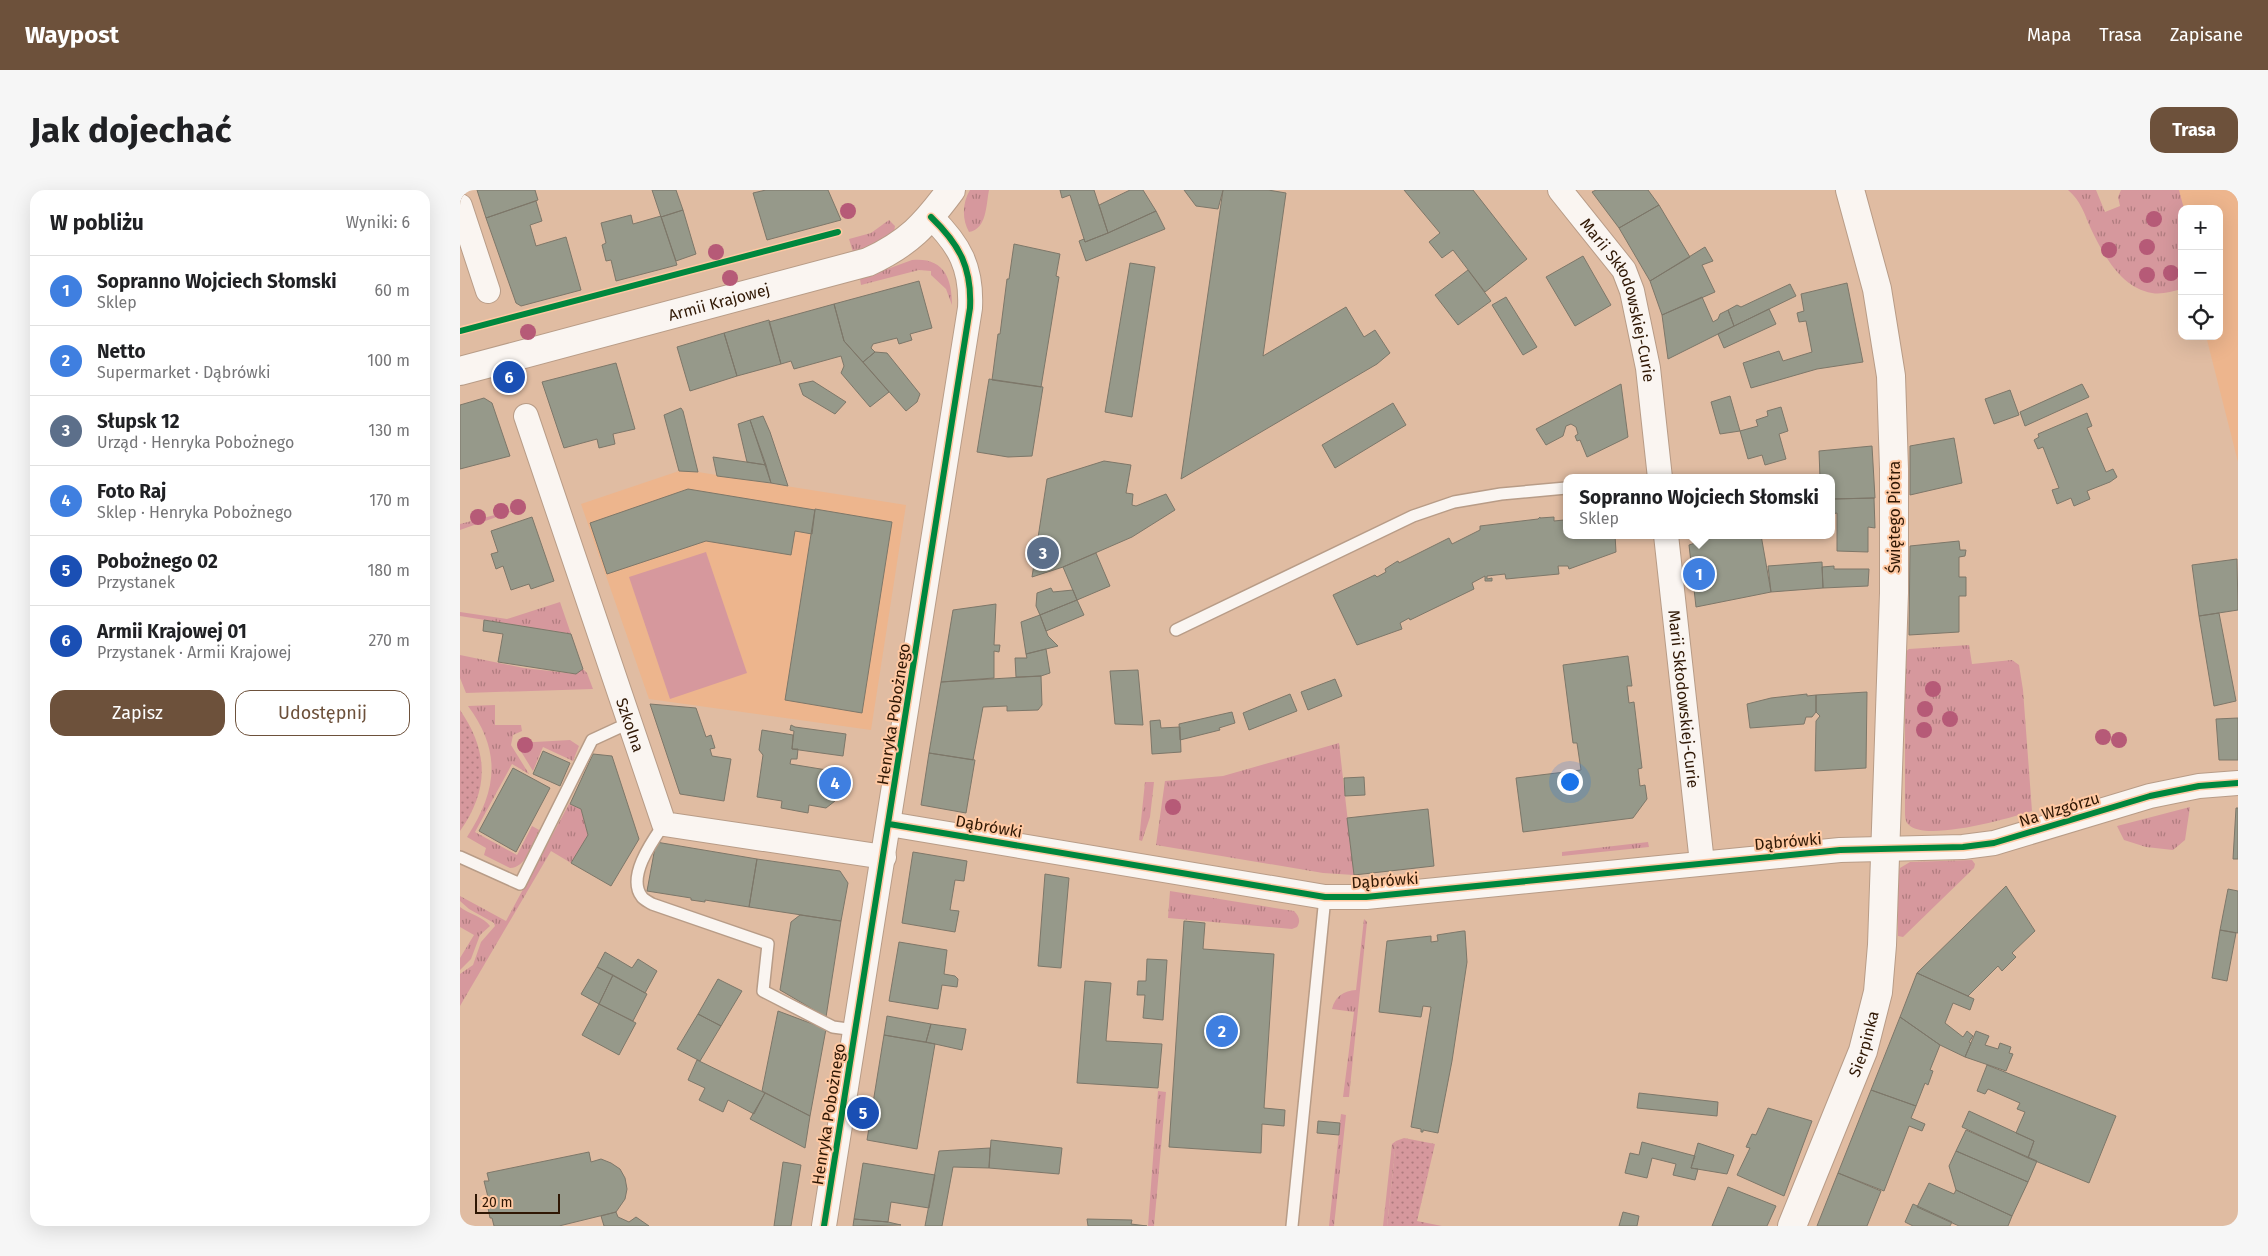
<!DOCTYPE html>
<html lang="pl">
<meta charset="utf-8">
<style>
:root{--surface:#fff;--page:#f6f6f6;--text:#202124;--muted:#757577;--line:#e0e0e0;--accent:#6d513b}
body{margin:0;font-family:"Fira Sans",sans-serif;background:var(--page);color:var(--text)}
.controls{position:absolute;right:15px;top:15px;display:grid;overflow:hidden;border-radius:10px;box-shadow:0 5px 20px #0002}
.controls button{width:45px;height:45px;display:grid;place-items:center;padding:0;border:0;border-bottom:1px solid var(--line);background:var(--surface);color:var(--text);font:25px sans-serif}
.scale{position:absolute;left:15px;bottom:12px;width:85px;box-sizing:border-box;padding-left:5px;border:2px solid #2f1704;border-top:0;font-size:14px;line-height:18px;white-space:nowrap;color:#2f1704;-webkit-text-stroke:4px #ffc9a3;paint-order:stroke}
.you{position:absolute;left:1109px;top:591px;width:18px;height:18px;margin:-12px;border:4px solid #fff;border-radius:50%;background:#1a73e8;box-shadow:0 0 0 8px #1a73e833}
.badge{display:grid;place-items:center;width:32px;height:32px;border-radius:50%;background:var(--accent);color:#fff;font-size:16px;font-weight:700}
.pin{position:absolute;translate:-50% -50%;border:2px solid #fff;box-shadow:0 1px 5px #0006}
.popup{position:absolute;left:1103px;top:284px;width:272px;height:65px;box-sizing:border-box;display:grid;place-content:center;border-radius:10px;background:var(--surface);filter:drop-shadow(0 1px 4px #0005);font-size:16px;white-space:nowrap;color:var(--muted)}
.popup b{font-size:19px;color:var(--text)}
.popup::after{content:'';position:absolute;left:50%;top:100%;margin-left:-10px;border:10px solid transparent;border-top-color:var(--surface)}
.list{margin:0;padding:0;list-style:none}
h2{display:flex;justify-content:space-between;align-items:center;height:65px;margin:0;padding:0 20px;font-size:21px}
h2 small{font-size:16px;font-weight:400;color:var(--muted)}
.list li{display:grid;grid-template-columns:32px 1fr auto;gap:15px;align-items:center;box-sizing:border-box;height:70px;padding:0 20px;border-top:1px solid var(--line)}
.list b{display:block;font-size:19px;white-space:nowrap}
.list p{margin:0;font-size:16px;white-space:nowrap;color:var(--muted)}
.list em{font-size:16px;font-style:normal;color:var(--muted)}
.actions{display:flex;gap:10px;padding:15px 20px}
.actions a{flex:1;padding:11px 0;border:1px solid var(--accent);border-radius:15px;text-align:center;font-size:18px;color:var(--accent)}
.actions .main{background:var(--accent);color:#fff}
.icon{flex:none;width:28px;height:28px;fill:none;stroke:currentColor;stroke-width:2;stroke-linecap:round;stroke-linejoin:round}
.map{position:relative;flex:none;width:1778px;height:1036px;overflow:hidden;border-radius:15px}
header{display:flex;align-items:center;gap:30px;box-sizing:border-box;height:70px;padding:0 25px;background:var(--accent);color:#fff}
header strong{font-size:24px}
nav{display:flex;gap:28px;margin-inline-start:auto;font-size:18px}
.intro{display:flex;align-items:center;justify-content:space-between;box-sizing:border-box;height:120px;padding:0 30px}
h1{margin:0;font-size:35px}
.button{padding:12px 22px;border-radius:15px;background:var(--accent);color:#fff;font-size:18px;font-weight:700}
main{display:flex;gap:30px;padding:0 30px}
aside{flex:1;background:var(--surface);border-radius:15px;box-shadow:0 5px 20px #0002}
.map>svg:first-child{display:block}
</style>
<header>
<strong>Waypost</strong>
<nav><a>Mapa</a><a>Trasa</a><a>Zapisane</a></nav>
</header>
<div class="intro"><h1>Jak dojechać</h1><a class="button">Trasa</a></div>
<main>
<aside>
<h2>W pobliżu<small>Wyniki: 6</small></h2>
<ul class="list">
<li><span class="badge" style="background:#3f7fe0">1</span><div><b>Sopranno Wojciech Słomski</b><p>Sklep</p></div><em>60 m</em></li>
<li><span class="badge" style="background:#3f7fe0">2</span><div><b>Netto</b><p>Supermarket · Dąbrówki</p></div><em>100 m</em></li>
<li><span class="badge" style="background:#5c6f8a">3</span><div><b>Słupsk 12</b><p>Urząd · Henryka Pobożnego</p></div><em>130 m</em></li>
<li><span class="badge" style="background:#3f7fe0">4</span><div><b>Foto Raj</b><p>Sklep · Henryka Pobożnego</p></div><em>170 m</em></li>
<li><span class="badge" style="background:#1a4fb4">5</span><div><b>Pobożnego 02</b><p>Przystanek</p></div><em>180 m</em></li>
<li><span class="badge" style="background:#1a4fb4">6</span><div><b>Armii Krajowej 01</b><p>Przystanek · Armii Krajowej</p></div><em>270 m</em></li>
</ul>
<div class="actions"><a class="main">Zapisz</a><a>Udostępnij</a></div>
</aside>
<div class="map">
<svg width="1778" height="1036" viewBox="0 0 1778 1036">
<defs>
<pattern id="grass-tufts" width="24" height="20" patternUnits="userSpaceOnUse" patternTransform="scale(1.25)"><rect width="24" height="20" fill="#d6989d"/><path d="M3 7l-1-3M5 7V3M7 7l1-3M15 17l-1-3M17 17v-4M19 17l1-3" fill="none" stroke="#ae7b7e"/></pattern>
<pattern id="park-dots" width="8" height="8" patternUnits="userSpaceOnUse" patternTransform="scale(1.25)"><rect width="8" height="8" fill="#d6989d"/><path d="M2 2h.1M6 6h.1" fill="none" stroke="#ae7b7e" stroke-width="1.8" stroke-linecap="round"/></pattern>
</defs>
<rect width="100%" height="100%" fill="#e0bca2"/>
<path fill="#edb58d" d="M1711 0H1778V272L1746 146H1759V19H1722Z
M219 281 238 282 446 315 411 540 189 509 121 314Z"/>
<path fill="url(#grass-tufts)" d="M510 0H529C526 15 527 39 509 42 502 30 502 13 510 0Z
M1608 0H1636L1645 22 1660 16 1658 7 1661 0H1719L1724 19H1722V99C1712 101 1702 105 1692 103 1661 98 1643 64 1631 39 1624 23 1621 11 1608 0Z
M429 30 435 36 434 42 418 53 393 62 389 49 411 43Z
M452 70C483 67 492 87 492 115L486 99 471 85V81L459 80 401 95 400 89Z
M65 317 0 340V334Z
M100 412 111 444 0 426V422L47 429Z
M1509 455 1512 474 1552 470 1559 475 1563 500 1572 621C1551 628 1466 652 1449 635 1445 632 1445 626 1445 621V462L1449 459Z
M0 465 64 478 116 484 123 479 127 483 133 499 6 503 0 488Z
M35 515V535H61L62 541 53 545 51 555 69 584 52 574 15 642 57 665 72 636 81 641C73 653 66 678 50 678L24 665 26 658 7 647C37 601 42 562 8 516Z
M110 550 119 556 113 571 83 557 73 581 57 555V553Z
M879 553 894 685 863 683 696 655 705 591 763 586Z
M685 592H694L690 627 682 651 679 650Z
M109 614 121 619 128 645 111 673 91 661 0 816V784L13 775 21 752 35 736 34 733 9 719 0 711V706L46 731Z
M1730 617 1725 650 1713 660 1686 657 1664 650 1657 636Z
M1188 652 1189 657 1102 666V662Z
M1512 670 1515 674 1514 678 1443 747 1438 746V684L1440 678 1450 672Z
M710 701 834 721C839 726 841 731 837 737L832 739 708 728Z
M0 717C9 724 24 727 30 736L20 745 11 769 0 780V768L14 745 0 737Z
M904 729 907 732 889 907H883L894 822 872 819C875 806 884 801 896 800Z
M698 901 706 902 694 1036H688Z
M881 924 886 925 874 1036H869Z
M936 951 927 1036H923L932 954Z"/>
<path fill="url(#park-dots)" d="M0 520C29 562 29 600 0 641Z
M944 948 975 954 957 1031 982 1036H927L936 951Z"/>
<path fill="#d6989d" d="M246 362 287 483 210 509 169 387Z"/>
<path fill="#96998a" stroke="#7d7769" d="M17 0H75L78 10 26 28Z
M192 0H216L223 20 201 27Z
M306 0H368L381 30 307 50 293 3Z
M600 0H634L648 43 625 52 610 5 602 8Z
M670 0H683L696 21 648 43 639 15Z
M724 0H763L758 19 736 16Z
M763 0H808L826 3 803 166 886 117 904 147 915 140 930 163 917 174 721 289Z
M944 0H1013L1067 69 1025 102 993 60 982 68 969 52 980 43Z
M1136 0H1188L1199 15 1159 38 1132 2Z
M76 11 82 31 70 35 76 56 106 47 121 100 61 116 56 113 26 28Z
M1199 15 1230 67 1190 91 1159 38Z
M223 20 236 64 216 71 201 27Z
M696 21 705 39 626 71 619 51 624 49 625 52 648 43Z
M171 25 173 34 201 26 217 75 156 91 151 70 146 71 142 55 146 53 141 33Z
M554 54 600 64 596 86 599 87 581 197 532 190 538 144H540L547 89H549Z
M1245 57 1253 71 1242 75 1255 102 1202 125 1190 91Z
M1123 66 1151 115 1115 136 1086 87Z
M670 73 695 77 672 227 645 222Z
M1008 80 1031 111 998 135 975 105Z
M459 91 472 138 450 144 452 150 439 154 437 148 413 154 411 158 415 162 403 172 384 151 374 114Z
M1387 93 1403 172 1357 179 1291 198 1283 173 1319 161 1323 171 1352 162 1346 131 1339 132 1337 123 1344 121 1341 104Z
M1330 94 1336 106 1274 136 1268 120 1277 115 1281 117Z
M1046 107 1077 157 1063 165 1032 115Z
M1242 107 1253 132 1258 129 1260 124 1268 120 1274 136 1208 169 1202 125Z
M374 114 384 151 429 202 410 217 381 183 384 176 381 166 334 179 331 171 321 174 309 132Z
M1309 119 1316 134 1264 158 1258 144Z
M309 130 321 174 277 186 264 143Z
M264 143 277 186 230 201 217 157Z
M415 162 427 163 460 204 457 212 446 221 403 172Z
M156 173 175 239 153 244 155 254 139 258 137 249 104 258 82 192Z
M529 189 583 197 572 266 548 267 517 262Z
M353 191 386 212 375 224 343 205 339 194Z
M1161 194 1168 247 1127 267 1120 250 1117 251 1115 246 1118 244 1116 237 1111 234 1106 236 1103 246 1086 255 1076 239Z
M1622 194 1629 207 1565 236 1560 222Z
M1550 200 1559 225 1534 234 1525 209Z
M1270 206 1280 241 1260 244 1251 212Z
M24 208 32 213 50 266 0 279V215Z
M933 213 946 235 875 278 862 255Z
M1321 217 1328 241 1319 244 1326 269 1305 275 1302 265 1288 269 1280 241 1298 236 1296 230 1308 226 1307 221Z
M221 218 223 221 238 282 219 281 204 225Z
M1627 223 1632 236 1627 238 1646 282 1653 279 1657 287 1650 292 1627 301 1630 309 1614 316 1611 308 1597 314 1592 300 1599 298 1583 257 1578 259 1574 250 1579 247 1578 244Z
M303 226 310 242 328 296 311 293 290 230Z
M290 230 306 275 287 272 278 234Z
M1494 248 1502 293 1450 305V256Z
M1412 256 1415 308 1372 309V288H1360L1359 261Z
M253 267 306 275 311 293 257 286Z
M644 271 671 275 666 303 673 304 672 315 676 316 706 304 715 320 672 347 603 377 572 387 587 289Z
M228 299 355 320 352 344 335 341 331 365 246 351 147 384 130 333Z
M1414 308 1415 338 1408 337V362L1377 361V323L1372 324V309Z
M355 319 432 332 402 523 325 510Z
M1106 325V345H1155L1156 362 1109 379 1108 376H1098L1099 384 1046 389 1045 384 1027 386V389L1032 388V391H1025V386L1012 393 1014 399 950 430 949 428 940 433 942 439 897 455 873 405 915 385 917 387 926 382 925 379 936 372 938 371 939 373 989 348 992 354 1020 340V336L1078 329 1080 327V328L1094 327V331L1104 330V326Z
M72 327 94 391 71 399 69 394 51 400 43 376 36 379 31 364 38 362 31 341Z
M1261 345H1301L1311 402 1236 417 1229 355Z
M1499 351 1500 360H1506L1505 366 1499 367V387H1506V406H1499V442L1449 445 1450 356Z
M636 363 650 396 617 410 603 377Z
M1777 369 1778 420 1739 426 1732 375Z
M1362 372 1363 398 1311 402 1308 376Z
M1374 376V379H1409L1408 396 1363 398 1362 377Z
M591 398 593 402 613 400 617 410 580 425 576 416 577 403Z
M617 410 624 425 586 441 580 425Z
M536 414 534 455H540L539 462 534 461V488L481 492 493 420Z
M1759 423 1776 511 1754 516 1739 426Z
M580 425 588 446 598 456 566 464 561 432Z
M24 430 111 444 123 479 116 484 38 472 43 444 23 441Z
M586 459 590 483 581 486 556 487 555 468H567L566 464Z
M1168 466 1172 496H1167L1169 513 1174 512 1182 578 1178 579 1180 596 1185 595 1187 609 1173 628 1063 642 1056 588 1121 580 1117 553H1113L1103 475Z
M678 480 683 535 655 534 650 481Z
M581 486 582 515 578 520 547 521V516L523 517 513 570 469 563 481 492Z
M875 489 882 506 848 520 841 502Z
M1407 502 1406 578 1355 581 1356 531 1360 526 1356 522V505Z
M830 504 837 521 789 540 783 523Z
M1347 504V506L1356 505V522L1352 527H1346L1344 534 1290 538 1287 514 1311 508Z
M190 514 236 518 246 547 251 545 255 558 250 559 252 566 271 569 264 611 220 604Z
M772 522 775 533 759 538 760 540 720 550 719 534Z
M1778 528V570H1759L1756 529Z
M700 530 701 538 720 537 721 562 692 564 690 531Z
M331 535 335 537 386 544 383 566 332 559 334 541 330 540Z
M302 540 333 545 332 559H338L337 569H331L330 574 379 582V597H377L375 611 366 618 349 615 348 623 321 618 322 611 297 607 303 565 299 560Z
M83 561 110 573 100 596 73 584Z
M469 563 515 570 506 623 461 615Z
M133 564 152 566 179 649 151 696 111 673 128 645 121 619 110 614Z
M53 578 90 598 56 662 19 641Z
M904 587 905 605 885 606 884 588Z
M1776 618H1778V669H1773Z
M968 619 974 676 894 685 887 628Z
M196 652 297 669 289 717 245 710V712L231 710V708L187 701Z
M453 662 507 671 504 691 495 690 490 720 499 721 495 742 442 733Z
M297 669 380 681 388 693 381 731 289 717Z
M585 684 609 688 601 778 578 776Z
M1546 696 1575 741 1552 763 1556 767 1542 781 1538 776 1508 806 1457 783Z
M1768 699 1778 701V743L1760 740Z
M340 725 381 731 366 827 320 800 331 732Z
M724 731 745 733 743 759 814 764 804 918 825 920 824 936 802 934 801 963 709 957Z
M1760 740 1776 743 1767 791 1752 788Z
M1003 741H1005L1007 772 992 871 978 943 963 940V942H961V939L951 937 971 817 963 816 961 827 919 822 927 751 971 746V752L978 751 977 745Z
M439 752 487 760 484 784 495 786 498 789 497 797 482 795 478 819 429 811Z
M145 762 172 778 178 769 197 781 185 803 137 777Z
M687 769 707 770 703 830 683 828 685 805H677L678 791H686Z
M137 777 153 785 139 814 121 804Z
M1457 783 1514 809 1510 820 1493 813 1485 833 1503 847 1507 841 1513 846 1509 852 1511 853 1505 867 1480 855 1440 827Z
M153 785 187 804 173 831 139 814Z
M258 789 282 801 261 836 238 824Z
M625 791 651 793 646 851 702 854 698 898 617 893Z
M139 814 176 833 159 865 122 845Z
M318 821 366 839 350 926 302 901Z
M238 824 261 836 240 871 217 859Z
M427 826 471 834 466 852 424 845Z
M1440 827 1480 855 1470 880 1473 881 1468 895 1465 893 1456 916 1411 900Z
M471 834 506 839 502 860 466 852Z
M1516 841 1529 846 1525 855 1538 859 1540 853 1551 857 1549 863 1553 864 1546 881 1505 867Z
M424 845 475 854 457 959 407 950Z
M237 870 305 903 294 924 268 910 263 922 239 910 245 898 228 890Z
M1527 875 1656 926 1629 993 1568 968 1574 951 1556 943 1565 922 1557 919 1560 913 1528 899 1525 904 1517 901Z
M1411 900 1456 916 1451 928 1465 934 1462 941 1449 936 1424 1001 1378 983Z
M305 903 350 926 345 958 290 929Z
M1179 903 1258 912 1257 926 1177 918Z
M1308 918 1352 931 1324 1006 1277 985 1290 958 1286 957 1292 944 1296 945Z
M1509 921 1574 951 1568 968 1502 937Z
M858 931 880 933 879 945 857 943Z
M1506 940 1577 971 1568 992 1496 961Z
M531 950 602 958 599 984 529 978Z
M1182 952 1235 966 1231 978 1238 979 1235 990 1213 985 1216 974 1192 968 1187 988 1165 983 1170 963 1179 965Z
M1238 953 1274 965 1267 984 1231 978Z
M530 958 529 978 493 977 482 1036H465L479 961Z
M1496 961 1568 992 1552 1026 1496 1000 1489 976Z
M129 962 131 972 141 969 151 973 160 979 165 988 167 999 165 1009 156 1022 99 1036H34L32 1028H30L27 1013 29 1011 24 991H29L27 983Z
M323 972 341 975 331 1036H314Z
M403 973 475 985 469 1018 431 1012 428 1032 394 1029Z
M1378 983 1421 1001 1407 1036H1357Z
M1469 993 1494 1004 1496 1000 1552 1026 1548 1036H1499L1457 1017Z
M1268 997 1316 1016 1307 1036H1252Z
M1453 1014 1492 1032 1490 1036H1453L1445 1032Z
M156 1022 158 1027 169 1032 176 1027 189 1036H144L141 1026Z
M1163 1022 1179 1026 1177 1036H1159Z
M394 1029 428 1032 441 1035 393 1036Z
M627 1029 672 1030 671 1034 687 1036H628Z"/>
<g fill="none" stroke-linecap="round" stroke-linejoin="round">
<g stroke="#b89c87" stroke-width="14">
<path id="service" d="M716 440 953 326 994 312 1041 304 1106 298
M204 634C193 650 166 687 182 707 184 710 189 712 192 714L308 754 303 801 373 837 395 840
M0 667 60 694 132 550 171 532
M832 1036 865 707"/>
</g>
<g stroke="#b89c87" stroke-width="26">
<g id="minor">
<path id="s1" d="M1100 0 1164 80 1172 101 1188 178 1200 288"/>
<path d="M0 16 28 101"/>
<path id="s2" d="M66 226 204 634 424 667"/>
<path id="s3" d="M1206 345 1242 673"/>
<path d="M429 634 865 707H906L1380 660 1503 657 1534 653 1690 606 1739 596 1778 593"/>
<path d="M364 1036 510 118C512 78 500 55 471 27"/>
</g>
</g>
<g stroke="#b89c87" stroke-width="30">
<g id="tertiary">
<path id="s4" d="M0 181 408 72C449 53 465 35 491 0"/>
</g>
</g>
<g stroke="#b89c87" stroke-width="30">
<g id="secondary">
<path id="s5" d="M1332 1036 1403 861 1418 802 1422 755 1434 403V279L1431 186 1417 99 1390 0"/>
</g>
</g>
<use href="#service" stroke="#faf5f1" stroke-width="11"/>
<use href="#minor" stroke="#faf5f1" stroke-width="24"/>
<use href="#tertiary" stroke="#faf5f1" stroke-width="28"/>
<use href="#secondary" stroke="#faf5f1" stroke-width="28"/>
<g stroke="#ffc9a3" stroke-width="9">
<path id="cycleway" d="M0 141 378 42
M429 634 865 707H906L1380 660 1503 657 1534 653 1690 606 1739 596 1778 593
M364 1036 510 118C512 78 500 55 471 27"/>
</g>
<use href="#cycleway" stroke="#00873e" stroke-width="6"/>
</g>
<g fill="#b65a77">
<circle cx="388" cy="21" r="8"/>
<circle cx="1694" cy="29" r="8"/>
<circle cx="1687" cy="57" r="8"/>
<circle cx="1649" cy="60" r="8"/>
<circle cx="256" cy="62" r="8"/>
<circle cx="1711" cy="83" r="8"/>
<circle cx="1687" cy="85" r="8"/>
<circle cx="270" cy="88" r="8"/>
<circle cx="68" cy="142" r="8"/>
<circle cx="58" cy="317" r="8"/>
<circle cx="41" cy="321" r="8"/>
<circle cx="18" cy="327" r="8"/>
<circle cx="1473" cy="499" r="8"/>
<circle cx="1465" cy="519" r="8"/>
<circle cx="1490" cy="529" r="8"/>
<circle cx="1464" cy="540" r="8"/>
<circle cx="1643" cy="547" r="8"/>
<circle cx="1659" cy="550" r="8"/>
<circle cx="65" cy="555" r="8"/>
<circle cx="713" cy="617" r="8"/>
</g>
<g text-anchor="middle" stroke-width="4" stroke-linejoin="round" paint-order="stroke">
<g font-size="16" fill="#2f1704" stroke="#ffc9a3">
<text dy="6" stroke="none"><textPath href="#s1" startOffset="128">Marii Skłodowskiej-Curie</textPath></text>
<text dy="6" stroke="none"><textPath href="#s4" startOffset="268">Armii Krajowej</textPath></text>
<text transform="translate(1434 327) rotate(-90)" y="6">Świętego Piotra</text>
<text dy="6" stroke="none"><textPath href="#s3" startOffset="165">Marii Skłodowskiej-Curie</textPath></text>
<text transform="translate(433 524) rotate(-81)" y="6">Henryka Pobożnego</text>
<text dy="6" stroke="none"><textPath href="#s2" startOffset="326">Szkolna</textPath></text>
<text transform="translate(1599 619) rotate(-17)" y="6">Na Wzgórzu</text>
<text transform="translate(529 636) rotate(10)" y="6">Dąbrówki</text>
<text transform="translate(1328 651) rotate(-5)" y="6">Dąbrówki</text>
<text transform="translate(925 690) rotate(-4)" y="6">Dąbrówki</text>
<text dy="6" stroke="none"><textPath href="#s5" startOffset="196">Sierpinka</textPath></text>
<text transform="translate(368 924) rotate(-81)" y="6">Henryka Pobożnego</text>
</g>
</g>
</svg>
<div class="controls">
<button>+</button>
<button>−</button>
<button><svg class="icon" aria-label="locate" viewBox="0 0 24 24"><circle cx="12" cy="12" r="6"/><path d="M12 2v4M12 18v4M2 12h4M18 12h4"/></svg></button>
</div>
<div class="scale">20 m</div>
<div class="you"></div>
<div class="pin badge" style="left:1239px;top:384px;background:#3f7fe0">1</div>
<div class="popup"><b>Sopranno Wojciech Słomski</b>Sklep</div>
<div class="pin badge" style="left:762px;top:841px;background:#3f7fe0">2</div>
<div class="pin badge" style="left:583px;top:363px;background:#5c6f8a">3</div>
<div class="pin badge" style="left:375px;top:593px;background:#3f7fe0">4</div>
<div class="pin badge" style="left:403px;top:923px;background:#1a4fb4">5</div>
<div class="pin badge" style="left:49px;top:187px;background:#1a4fb4">6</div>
</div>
</main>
